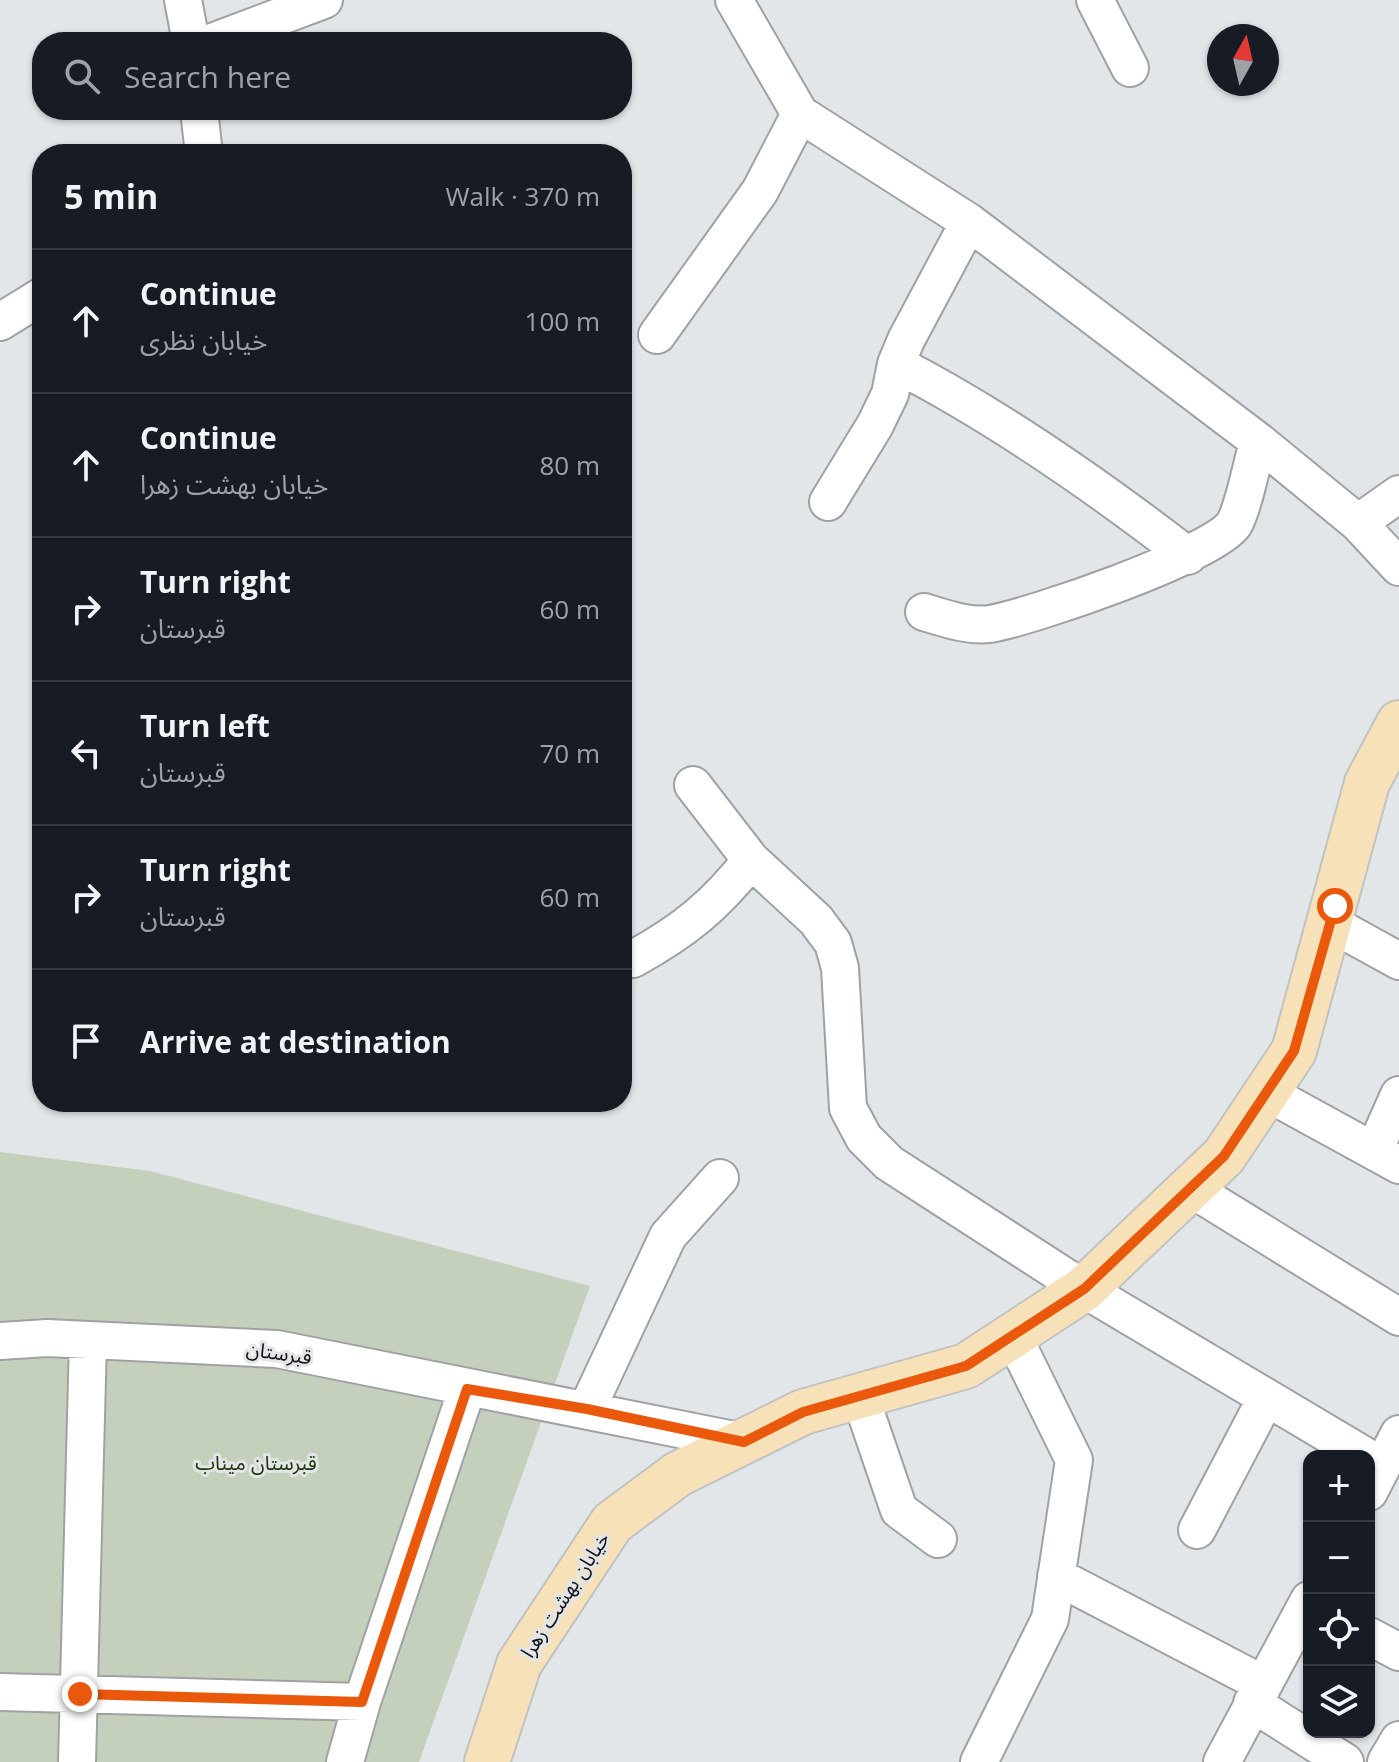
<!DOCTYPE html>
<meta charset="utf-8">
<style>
:root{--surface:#171b24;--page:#242831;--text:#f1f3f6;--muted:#9ea1a6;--line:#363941}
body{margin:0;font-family:"Open Sans","Noto Sans Arabic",sans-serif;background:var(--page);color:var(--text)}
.controls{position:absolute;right:24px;bottom:24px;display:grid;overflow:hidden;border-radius:16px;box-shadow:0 2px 6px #0004}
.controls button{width:72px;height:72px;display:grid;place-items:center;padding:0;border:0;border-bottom:2px solid var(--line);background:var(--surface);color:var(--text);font:40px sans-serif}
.compass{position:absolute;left:1207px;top:24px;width:72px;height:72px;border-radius:50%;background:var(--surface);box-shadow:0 2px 6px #0004;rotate:8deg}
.stop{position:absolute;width:24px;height:24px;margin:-18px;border:6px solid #ea580c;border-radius:50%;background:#fff}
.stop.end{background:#ea580c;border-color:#fff;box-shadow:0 2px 8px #0008}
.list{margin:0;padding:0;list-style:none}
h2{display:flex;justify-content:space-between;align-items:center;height:104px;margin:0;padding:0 32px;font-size:34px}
h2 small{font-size:26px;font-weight:400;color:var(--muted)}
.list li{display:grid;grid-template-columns:52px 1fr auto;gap:24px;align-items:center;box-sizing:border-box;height:144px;padding:0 32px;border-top:2px solid var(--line)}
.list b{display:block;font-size:30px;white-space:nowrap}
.list p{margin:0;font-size:26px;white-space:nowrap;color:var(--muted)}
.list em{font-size:26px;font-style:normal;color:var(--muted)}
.icon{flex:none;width:44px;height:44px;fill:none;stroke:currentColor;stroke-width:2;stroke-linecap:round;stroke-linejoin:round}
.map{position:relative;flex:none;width:1399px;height:1762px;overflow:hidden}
.search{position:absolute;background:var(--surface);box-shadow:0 2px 6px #0004;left:32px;top:32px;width:600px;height:88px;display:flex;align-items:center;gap:20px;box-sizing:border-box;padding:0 28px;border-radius:32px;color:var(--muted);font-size:30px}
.panel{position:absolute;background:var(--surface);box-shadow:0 2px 6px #0004;left:32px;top:144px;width:600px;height:968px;border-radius:32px}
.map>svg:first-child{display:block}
</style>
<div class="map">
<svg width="1399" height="1762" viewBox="0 0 1399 1762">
<rect width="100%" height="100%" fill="#e3e6e8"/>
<path fill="#c5d0bc" d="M0 1152 150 1171 590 1286 419 1762H0Z"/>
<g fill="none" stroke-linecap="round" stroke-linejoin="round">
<g stroke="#9fa1a4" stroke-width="40">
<path id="minor" d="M183 0 191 42
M734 0 800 114 969 222 1258 441 1358 523 1399 567
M1095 0 1130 68
M212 42 324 0
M199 110 204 154
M0 322 42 296
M657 335 760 191 800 114
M896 364C999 417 1096 485 1188 556
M828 502 875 425 890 394 896 364 906 340 969 222
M1358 523 1399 494
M924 612C944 618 969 627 990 624 1031 617 1213 555 1234 524 1243 509 1253 460 1258 441
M693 785 751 860 816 920 833 943 840 968 848 1108 864 1138 889 1163 1084 1289 1365 1456
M1330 923 1399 961
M633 959C684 931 715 906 751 860
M1266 1092 1399 1165
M1374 1151 1399 1095
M1190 1188 1399 1317
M0 1341 47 1338 277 1349 744 1442
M860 1396 899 1510 938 1539
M587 1409 668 1236 720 1178
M1369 1492 1399 1434
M1197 1530 1266 1398
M1056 1576 1263 1684
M1369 1636 1399 1652
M0 1692 362 1702 467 1389
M1252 1703 1345 1762
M77 1762 88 1340
M345 1762 362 1702
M979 1762 1050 1619 1074 1460 1013 1336
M1222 1762 1309 1600
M1386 1762 1399 1740"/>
</g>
<g stroke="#c1c2c2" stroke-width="48">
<path id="major" d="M487 1762 519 1664 612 1523 678 1474 803 1412 966 1366 1084 1289 1224 1156 1294 1051 1367 783 1399 723"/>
</g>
<use href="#minor" stroke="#fff" stroke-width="36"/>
<use href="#major" stroke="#f7e1b8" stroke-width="44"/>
</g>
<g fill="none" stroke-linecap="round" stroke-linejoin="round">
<path stroke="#ea580c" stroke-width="10" d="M80 1694 362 1702 467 1389 587 1409 744 1442 803 1412 966 1366 1084 1289 1224 1156 1294 1051 1335 906"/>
</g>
<g text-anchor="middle" stroke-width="6" stroke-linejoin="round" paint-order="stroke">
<g font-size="20" fill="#121314" stroke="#e3e6e8">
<text transform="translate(279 1353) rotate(8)" y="7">قبرستان</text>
<text transform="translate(565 1595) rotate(-57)" y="7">خیابان بهشت زهرا</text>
</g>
<g font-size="20" fill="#213706" stroke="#e3e6e8">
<text x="256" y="1470">قبرستان میناب</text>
</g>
</g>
</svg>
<div class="controls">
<button>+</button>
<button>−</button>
<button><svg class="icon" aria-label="locate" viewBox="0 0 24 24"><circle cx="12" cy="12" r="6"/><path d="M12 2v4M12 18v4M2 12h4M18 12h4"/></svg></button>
<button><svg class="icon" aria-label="layers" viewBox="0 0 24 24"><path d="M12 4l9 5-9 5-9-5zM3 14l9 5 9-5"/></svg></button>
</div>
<svg class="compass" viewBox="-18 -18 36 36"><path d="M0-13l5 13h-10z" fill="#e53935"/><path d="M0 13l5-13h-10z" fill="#9ea1a6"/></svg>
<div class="stop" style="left:1335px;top:906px"></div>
<div class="stop end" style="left:80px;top:1694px"></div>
<div class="search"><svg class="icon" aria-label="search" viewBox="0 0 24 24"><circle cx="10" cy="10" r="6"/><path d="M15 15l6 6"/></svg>Search here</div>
<section class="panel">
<h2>5 min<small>Walk · 370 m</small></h2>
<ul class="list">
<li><svg class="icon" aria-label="ahead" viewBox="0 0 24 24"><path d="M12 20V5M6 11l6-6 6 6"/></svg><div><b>Continue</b><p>خیابان نظری</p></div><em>100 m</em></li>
<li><svg class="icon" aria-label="ahead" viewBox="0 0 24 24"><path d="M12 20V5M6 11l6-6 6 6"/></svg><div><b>Continue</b><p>خیابان بهشت زهرا</p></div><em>80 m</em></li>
<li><svg class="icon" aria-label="right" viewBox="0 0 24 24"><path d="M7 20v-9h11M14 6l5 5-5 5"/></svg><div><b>Turn right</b><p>قبرستان</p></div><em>60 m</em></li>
<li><svg class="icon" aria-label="left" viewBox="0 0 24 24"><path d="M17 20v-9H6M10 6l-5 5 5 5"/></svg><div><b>Turn left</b><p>قبرستان</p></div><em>70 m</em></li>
<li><svg class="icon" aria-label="right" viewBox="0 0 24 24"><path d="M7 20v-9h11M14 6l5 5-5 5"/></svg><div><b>Turn right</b><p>قبرستان</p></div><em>60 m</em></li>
<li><svg class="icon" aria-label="arrive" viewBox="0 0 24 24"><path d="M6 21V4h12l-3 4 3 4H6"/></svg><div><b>Arrive at destination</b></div></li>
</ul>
</section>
</div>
